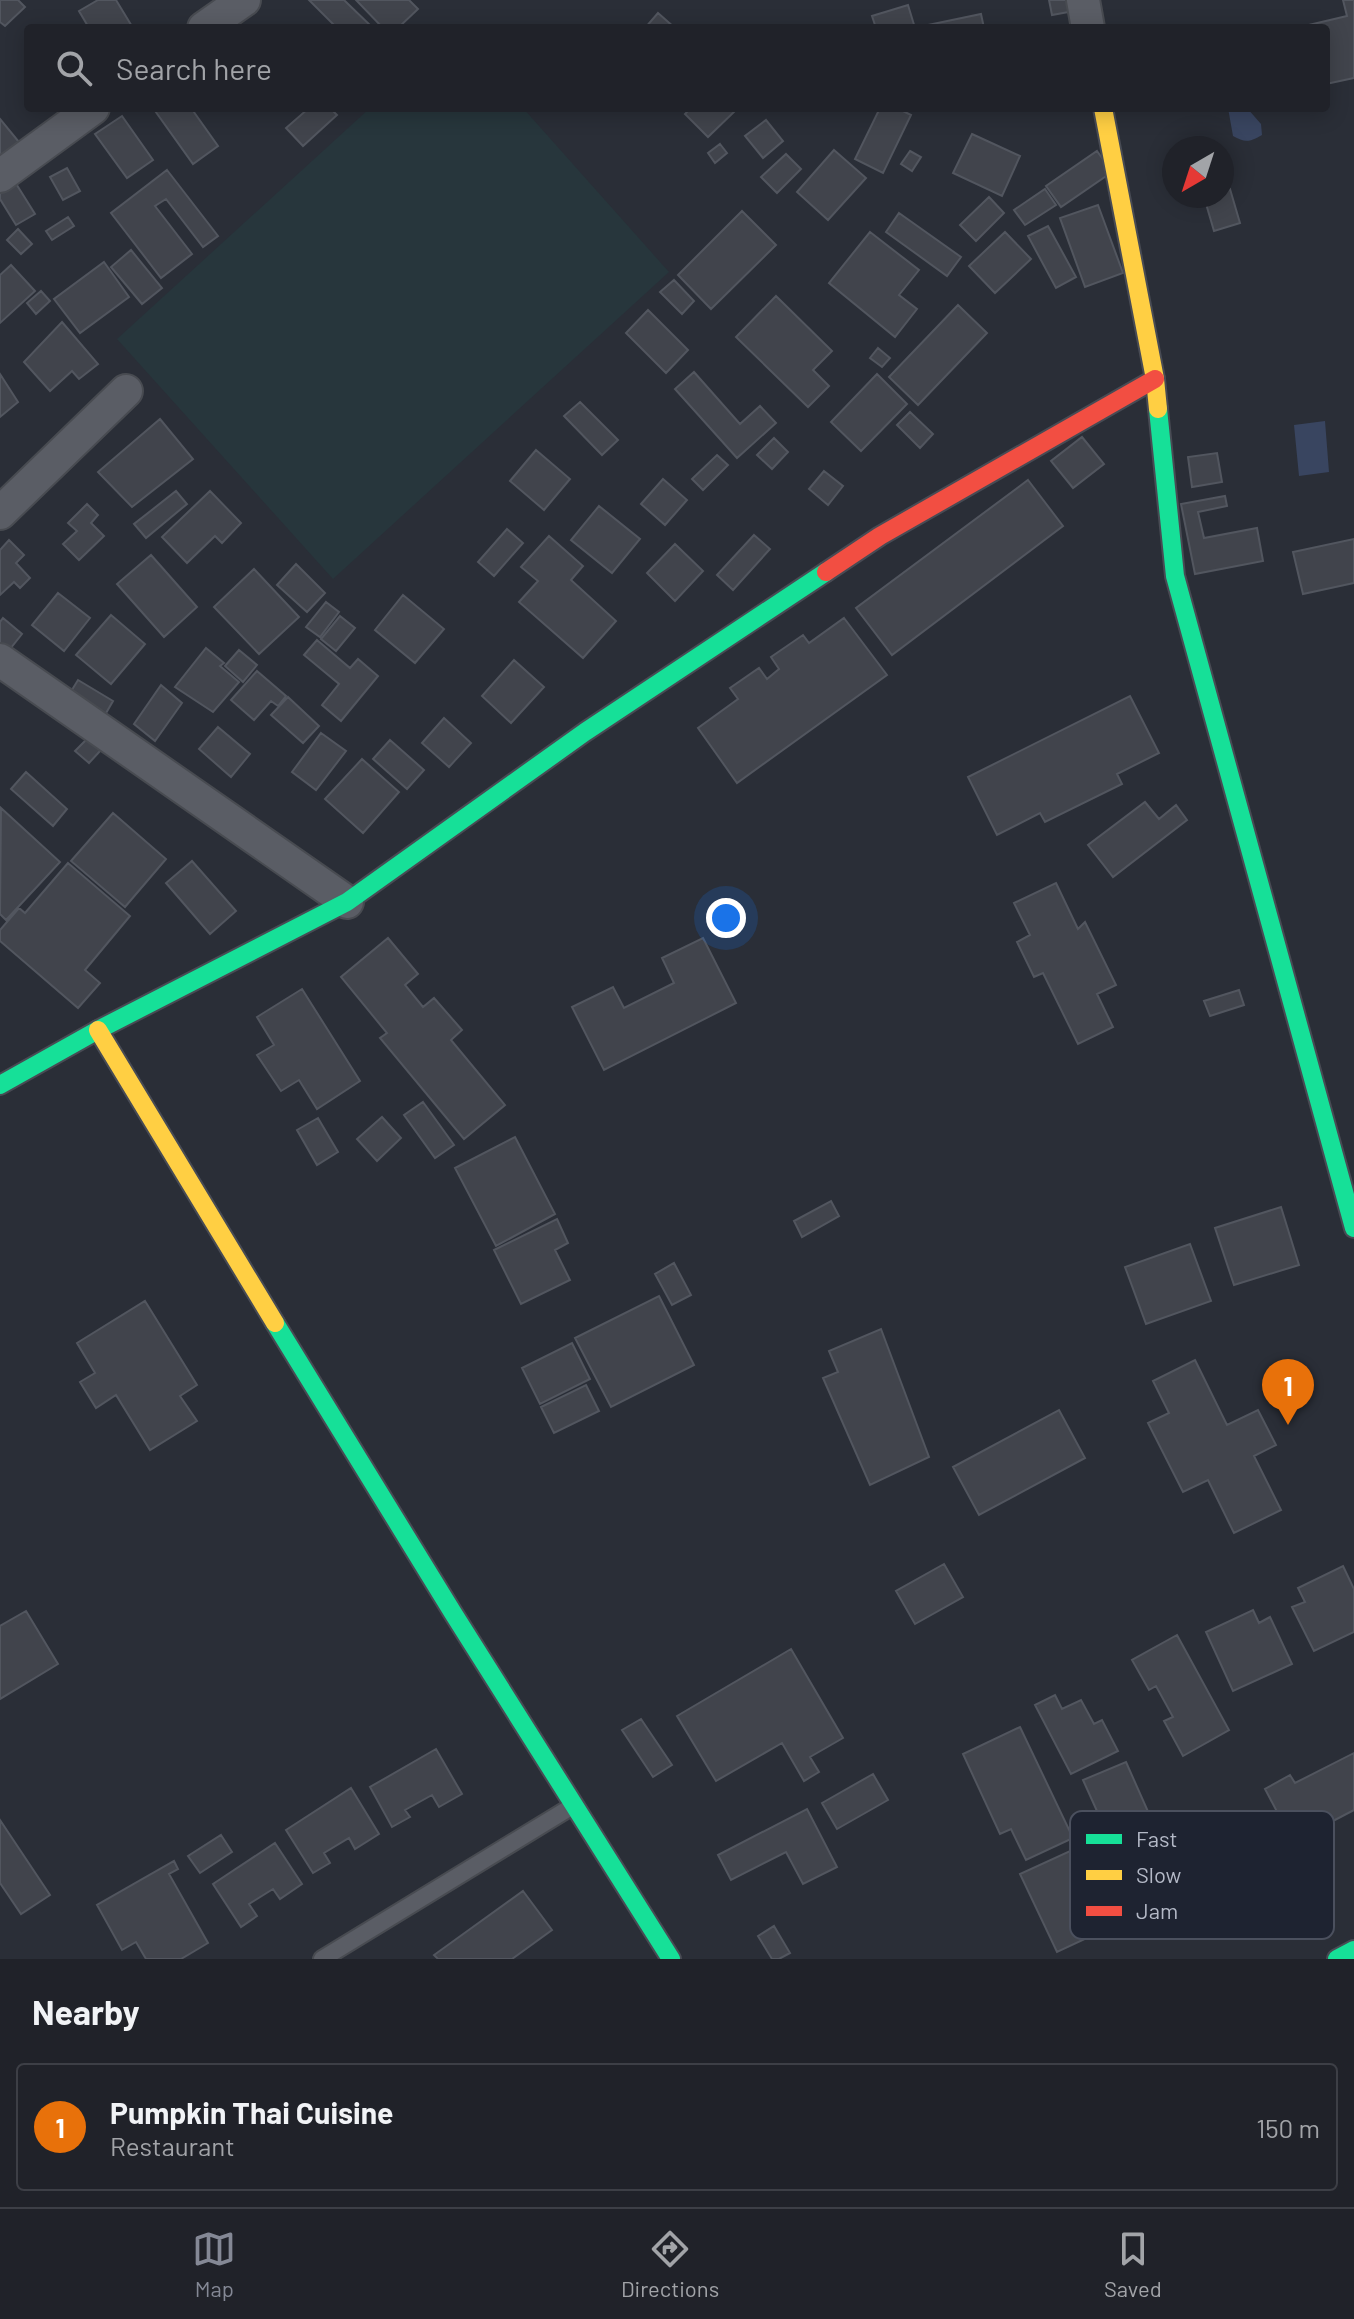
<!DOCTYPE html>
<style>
:root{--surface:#202229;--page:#2d2f35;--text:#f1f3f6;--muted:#a2a4a8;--line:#3d3f46;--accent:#848895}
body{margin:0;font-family:Barlow,sans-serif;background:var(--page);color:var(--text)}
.compass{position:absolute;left:1162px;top:136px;width:72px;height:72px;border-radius:50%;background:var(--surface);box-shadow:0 4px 20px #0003;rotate:219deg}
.you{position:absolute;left:726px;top:918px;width:28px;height:28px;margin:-20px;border:6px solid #fff;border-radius:50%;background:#1a73e8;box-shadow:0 0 0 12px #1a73e833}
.badge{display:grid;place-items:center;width:52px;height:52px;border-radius:50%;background:var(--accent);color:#fff;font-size:26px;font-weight:700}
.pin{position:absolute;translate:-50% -66px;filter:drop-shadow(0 2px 4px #0008)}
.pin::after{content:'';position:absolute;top:42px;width:28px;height:24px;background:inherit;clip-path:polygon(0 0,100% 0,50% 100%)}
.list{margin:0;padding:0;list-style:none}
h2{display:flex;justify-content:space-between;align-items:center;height:104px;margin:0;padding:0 32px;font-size:34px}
h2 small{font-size:26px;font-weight:400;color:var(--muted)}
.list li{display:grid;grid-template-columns:52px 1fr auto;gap:24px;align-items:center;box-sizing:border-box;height:128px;margin:0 16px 16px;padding:0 16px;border:2px solid var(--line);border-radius:8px}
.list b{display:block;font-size:30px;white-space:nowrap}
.list p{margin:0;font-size:26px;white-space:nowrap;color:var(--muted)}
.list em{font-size:26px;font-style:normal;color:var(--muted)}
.icon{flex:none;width:44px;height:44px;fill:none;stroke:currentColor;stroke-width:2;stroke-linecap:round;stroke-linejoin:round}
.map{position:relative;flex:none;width:1354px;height:1959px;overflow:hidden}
.search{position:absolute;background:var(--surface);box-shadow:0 4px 20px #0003;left:24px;right:24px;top:24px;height:88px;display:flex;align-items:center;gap:20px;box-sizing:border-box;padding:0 28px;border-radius:8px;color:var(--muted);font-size:30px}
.sheet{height:248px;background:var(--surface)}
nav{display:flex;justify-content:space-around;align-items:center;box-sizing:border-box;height:112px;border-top:2px solid var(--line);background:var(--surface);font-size:22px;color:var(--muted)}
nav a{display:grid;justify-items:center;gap:4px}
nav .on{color:var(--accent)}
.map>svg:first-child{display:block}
</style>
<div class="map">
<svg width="1354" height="1959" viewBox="0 0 1354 1959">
<rect width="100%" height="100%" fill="#2a2e37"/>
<path fill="#27363c" d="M370 108H523L669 272 333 579 117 339Z"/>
<path fill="#394560" d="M1228 108H1247L1261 124 1262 135C1250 142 1245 143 1233 136Z
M1325 421 1329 472 1299 476 1294 425Z"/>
<path fill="#41444c" stroke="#52565f" stroke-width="2" d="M0 0H18L25 7 5 26 0 22Z
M98 0H116L133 28H89L79 11Z
M309 0H344L373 28H337Z
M356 0H409L418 9 398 28H383Z
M1049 0H1071L1074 11 1052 15Z
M1343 0H1354V78L1326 84V28H1296L1347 16Z
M908 5 915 28H876L872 16Z
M658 13 675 28H645Z
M981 14 984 28H929L928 25Z
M153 108H191L218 146 193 164Z
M309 108H330L337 115 303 146 286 128Z
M691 108H734L736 110 708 137 685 114Z
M880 108H897L911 115 883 173 855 159Z
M122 116 153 160 127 178 95 134Z
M0 119 23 147 0 167Z
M766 120 783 141 763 158 745 136Z
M972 134 1020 156 1002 196 953 173Z
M720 144 727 153 715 163 708 153Z
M834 150 866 178 828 220 797 192Z
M910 151 921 157 912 171 901 164Z
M1097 151 1112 172 1061 207 1046 186Z
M786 154 801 169 777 193 761 177Z
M67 168 80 191 63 200 50 177Z
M167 170 218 236 203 247 166 199 155 206 192 254 161 278 111 213Z
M15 182 35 214 16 225 0 199V192Z
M1045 189 1056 205 1025 225 1014 210Z
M1230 189 1240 223 1214 231 1204 197 1222 196V191Z
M989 197 1004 213 976 241 960 225Z
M1098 205 1123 273 1085 287 1060 218Z
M742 211 776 245 711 309 678 275Z
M899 213 961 257 947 276 886 232Z
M68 217 74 226 52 240 46 231Z
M1048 226 1076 277 1056 288 1028 236Z
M18 229 32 244 21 254 7 240Z
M870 232 919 270 899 295 917 309 895 337 829 283Z
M1005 232 1031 259 995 293 969 266Z
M131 250 162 288 142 304 111 267Z
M104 262 129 297 80 333 54 299Z
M11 265 35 291 0 323V275Z
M674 280 694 301 682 314 660 292Z
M41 291 50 301 36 314 27 303Z
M776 296 832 351 813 370 829 386 808 407 736 337Z
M958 305 987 333 918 405 889 377Z
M648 310 688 350 666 373 626 333Z
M62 322 98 364 79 379 72 371 50 391 24 362Z
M878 348 890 358 882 367 870 358Z
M694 372 740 424 760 406 776 423 737 458 675 389Z
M0 374 18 402 0 417Z
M877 374 907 404 861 451 831 422Z
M580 402 618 440 602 455 564 416Z
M910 412 933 434 920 448 897 425Z
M160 419 193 459 132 507 98 472Z
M1082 437 1104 464 1073 488 1051 461Z
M774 438 788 452 772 469 757 455Z
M536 450 570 479 544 510 510 481Z
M1217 453 1222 482 1192 487 1188 457Z
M717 455 728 465 703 490 692 479Z
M824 471 843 486 828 505 809 489Z
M663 479 687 500 665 525 641 504Z
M1028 480 1063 526 892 655 856 608Z
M176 491 187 504 146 538 134 524Z
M210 491 241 523 222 543 215 536 187 563 162 537Z
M1225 496 1227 506 1198 512 1204 538 1257 528 1263 561 1195 574 1181 504Z
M87 504 98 515 91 523 104 536 79 560 63 544 77 531 68 523Z
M599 506 640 539 612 573 571 540Z
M507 529 523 543 494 576 478 562Z
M754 535 770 549 733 590 717 575Z
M549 536 583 566 571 580 616 621 583 658 519 602 538 581 521 567Z
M1354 539V583L1303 594 1293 552Z
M9 540 24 555 16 563 30 578 20 588 14 582 0 595V550Z
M675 544 703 571 675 601 647 573Z
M151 555 197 607 164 637 117 584Z
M296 564 325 593 307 612 277 585Z
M254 569 299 617 259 654 214 607Z
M58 593 90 618 64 651 32 625Z
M403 595 444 629 415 663 375 630Z
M326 602 339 612 320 637 306 627Z
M111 615 145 644 111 684 76 655Z
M340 616 355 628 336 651 321 639Z
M3 618 22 634 6 654 0 649V622Z
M844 618 887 675 737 783 698 728 738 699 730 688 759 668 767 679 779 669 771 657 803 635 809 643Z
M317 640 350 668 358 659 378 676 341 721 322 705 339 684 304 655Z
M206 648 224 663 220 666 239 682 213 712 175 687Z
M239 650 257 665 243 682 225 666Z
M514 660 544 687 511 723 482 696Z
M257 671 286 696 278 706 271 701 254 720 231 700Z
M78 680 113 701 102 720 67 698Z
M161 685 182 703 155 741 134 724Z
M1130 696 1159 753 1117 774 1122 784 1045 822 1040 813 997 835 968 777Z
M288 697 319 726 303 743 271 715Z
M444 718 471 743 449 767 422 743Z
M218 727 250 754 231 777 199 749Z
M321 733 346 751 316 790 292 772Z
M88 738 101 750 89 763 75 751Z
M390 740 424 770 407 789 373 759Z
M362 759 399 792 363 833 325 799Z
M26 772 67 809 53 826 11 789Z
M1145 802 1159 819 1176 805 1187 820 1113 877 1088 845Z
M1 808 60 862 6 920 0 914Z
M113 813 166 859 125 907 71 861Z
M192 861 236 911 210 934 166 883Z
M68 863 130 916 85 970 100 983 78 1008 0 941V930L19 908 25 913Z
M1056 883 1078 929 1085 922 1116 985 1097 994 1113 1027 1078 1044 1043 973 1034 977 1017 942 1030 935 1014 903Z
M388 938 418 974 405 985 423 1007 434 998 462 1030 451 1040 505 1105 464 1139 380 1038 387 1033 341 977Z
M703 938 736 1003 604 1070 572 1007 613 987 624 1008 674 983 662 958Z
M302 989 360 1081 317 1109 299 1080 281 1091 257 1055 274 1045 257 1017Z
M1239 990 1244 1005 1210 1016 1204 1001Z
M423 1102 454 1145 435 1158 404 1115Z
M382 1117 401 1138 377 1161 357 1139Z
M318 1118 338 1152 317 1165 297 1130Z
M515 1137 555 1214 496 1246 455 1168Z
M831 1201 839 1216 802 1237 794 1221Z
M1281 1207 1299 1265 1234 1285 1215 1228Z
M557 1219 568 1243 555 1250 570 1280 521 1304 494 1250Z
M1190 1244 1211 1301 1146 1324 1125 1267Z
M674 1263 691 1295 672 1305 655 1274Z
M659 1296 694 1365 611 1407 575 1338Z
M145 1301 197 1385 180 1396 197 1421 150 1450 116 1395 96 1408 80 1382 95 1373 77 1343Z
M881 1329 929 1457 870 1485 823 1378 838 1372 829 1351Z
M572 1343 590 1379 540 1404 522 1368Z
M1195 1360 1227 1425 1258 1410 1276 1445 1254 1456 1281 1510 1234 1533 1208 1480 1183 1492 1148 1423 1169 1413 1153 1381Z
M586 1385 599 1411 554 1433 541 1407Z
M1059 1410 1085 1458 979 1515 953 1467Z
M944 1564 963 1597 915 1624 896 1591Z
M1343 1566 1354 1589V1632L1314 1651 1292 1607 1305 1602 1298 1588Z
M1253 1610 1259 1623 1270 1617 1292 1664 1233 1691 1206 1632Z
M26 1611 58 1664 0 1699V1626Z
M1177 1635 1229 1730 1183 1756 1164 1721 1173 1717 1156 1686 1149 1690 1132 1660Z
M791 1649 843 1738 810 1757 819 1772 804 1781 782 1743 716 1781 677 1716Z
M1055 1695 1062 1709 1081 1700 1094 1724 1102 1720 1118 1751 1071 1774 1035 1705Z
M641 1719 672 1765 653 1777 622 1730Z
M1020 1727 1073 1838 1026 1860 1011 1829 1000 1834 963 1754Z
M436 1749 462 1794 439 1807 432 1795 405 1810 410 1817 392 1827 370 1787Z
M1354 1753V1810L1293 1842 1265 1789 1290 1775 1295 1783Z
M1126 1762 1174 1870 1166 1874 1175 1894 1141 1909 1083 1780Z
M873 1774 888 1800 837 1829 822 1803Z
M351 1788 379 1834 355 1849 349 1838 324 1853 330 1863 313 1873 286 1830Z
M807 1809 837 1867 803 1884 786 1852 731 1880 718 1855Z
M0 1820 50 1895 21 1914 0 1883Z
M221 1835 232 1852 200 1873 188 1856Z
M275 1843 302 1884 280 1899 273 1889 249 1904 257 1916 241 1927 213 1884Z
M1081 1846 1117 1924 1057 1952 1020 1874Z
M174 1861 178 1869 169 1874 208 1943 181 1959H146L136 1942 122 1950 97 1905Z
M523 1891 552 1930 512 1959H438L434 1955Z
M774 1926 790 1953 779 1959H772L758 1936Z"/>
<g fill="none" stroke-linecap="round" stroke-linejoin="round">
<g stroke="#484b51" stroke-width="20">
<path id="lane" d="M322 1959 571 1807"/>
</g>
<g stroke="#484b51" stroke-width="36">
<path id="street" d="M1083 0 1088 28
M204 28 244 0
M0 176 93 108
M0 513 126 391
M0 660 347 902"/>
</g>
<g stroke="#484b54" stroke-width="22">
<path id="fast" d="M1158 409 1175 576 1354 1228
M0 1085 98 1030 347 902 585 732 826 572
M275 1323 453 1613 671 1959
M1337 1959 1354 1950"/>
</g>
<g stroke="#484b54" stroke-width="22">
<path id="slow" d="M1103 108 1155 379 1158 409
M98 1030 275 1323"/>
</g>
<g stroke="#484b54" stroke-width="22">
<path id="jam" d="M826 572 880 536 1155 379"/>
</g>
<use href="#lane" stroke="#5a5d65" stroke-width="16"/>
<use href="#street" stroke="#5a5d65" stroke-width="32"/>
<use href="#fast" stroke="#16e098" stroke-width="18"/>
<use href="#slow" stroke="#ffcf43" stroke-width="18"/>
<use href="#jam" stroke="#f24e42" stroke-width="18"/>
</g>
<rect x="1070" y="1811" width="264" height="128" rx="12" fill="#1e2331" stroke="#4b505e" stroke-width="2"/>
<rect x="1086" y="1834" width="36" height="10" fill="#16e098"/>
<rect x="1086" y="1870" width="36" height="10" fill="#ffcf43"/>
<rect x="1086" y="1906" width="36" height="10" fill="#f24e42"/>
<g font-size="22" fill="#b4b9c7">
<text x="1136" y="1847">Fast</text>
<text x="1136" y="1883">Slow</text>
<text x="1136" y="1919">Jam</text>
</g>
</svg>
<svg class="compass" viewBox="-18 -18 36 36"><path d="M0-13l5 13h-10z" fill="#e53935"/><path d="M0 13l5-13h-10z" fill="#a2a4a8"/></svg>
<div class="you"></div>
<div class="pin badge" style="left:1288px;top:1425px;background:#e8710a">1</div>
<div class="search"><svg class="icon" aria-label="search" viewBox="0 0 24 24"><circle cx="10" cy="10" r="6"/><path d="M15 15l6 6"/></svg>Search here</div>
</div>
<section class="sheet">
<h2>Nearby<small></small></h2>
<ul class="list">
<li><span class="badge" style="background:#e8710a">1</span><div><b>Pumpkin Thai Cuisine</b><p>Restaurant</p></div><em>150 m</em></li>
</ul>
</section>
<nav>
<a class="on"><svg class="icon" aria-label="map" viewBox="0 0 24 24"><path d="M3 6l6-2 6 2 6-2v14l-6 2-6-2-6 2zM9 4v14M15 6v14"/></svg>Map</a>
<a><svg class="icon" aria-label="directions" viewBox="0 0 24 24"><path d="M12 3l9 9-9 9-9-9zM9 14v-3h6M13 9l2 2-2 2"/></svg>Directions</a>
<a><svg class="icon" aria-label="saved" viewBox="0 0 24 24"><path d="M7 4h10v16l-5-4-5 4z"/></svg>Saved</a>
</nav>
